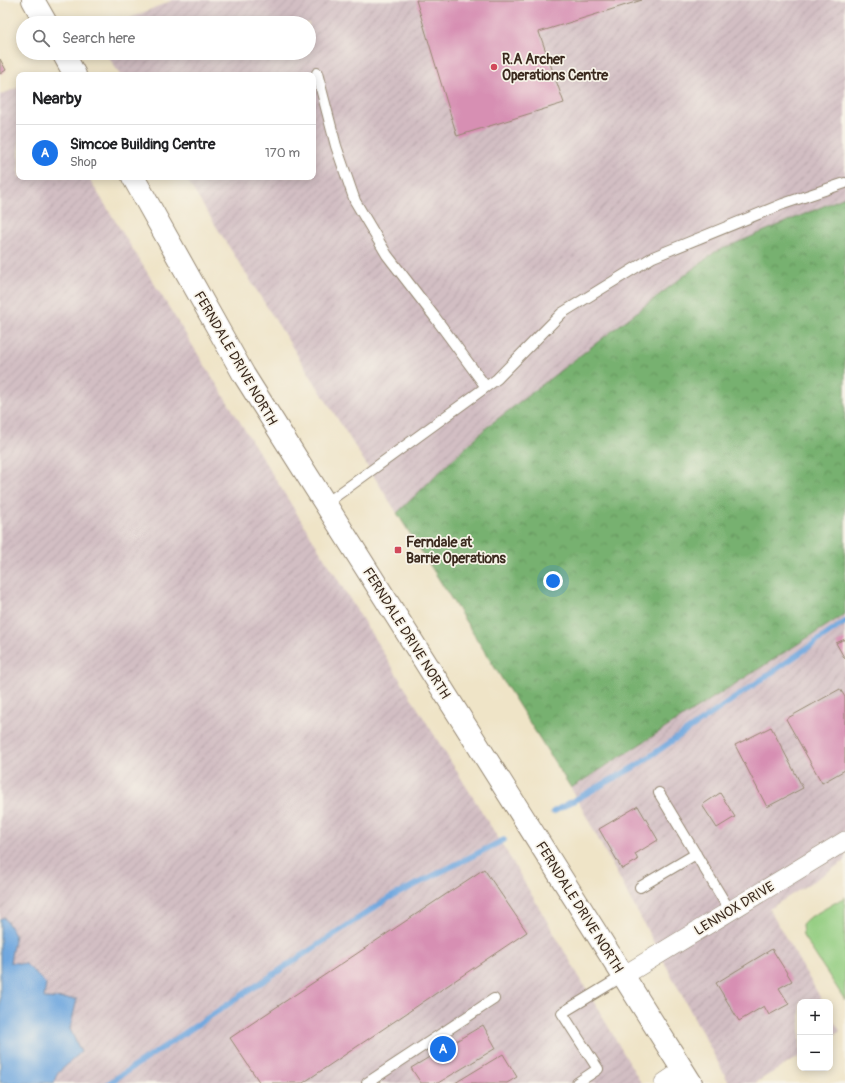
<!DOCTYPE html>
<meta charset="utf-8">
<style>
:root{--surface:#fff;--page:#f2f2f2;--text:#202124;--muted:#757577;--line:#e0e0e0;--accent:#1a73e8}
body{margin:0;font-family:Pangolin,sans-serif;background:var(--page);color:var(--text)}
.controls{position:absolute;right:12px;bottom:12px;display:grid;overflow:hidden;border-radius:8px;box-shadow:0 2px 10px #0003}
.controls button{width:36px;height:36px;display:grid;place-items:center;padding:0;border:0;border-bottom:1px solid var(--line);background:var(--surface);color:var(--text);font:20px sans-serif}
.you{position:absolute;left:553px;top:581px;width:14px;height:14px;margin:-10px;border:3px solid #fff;border-radius:50%;background:#1a73e8;box-shadow:0 0 0 6px #1a73e833}
.badge{display:grid;place-items:center;width:26px;height:26px;border-radius:50%;background:var(--accent);color:#fff;font-size:13px;font-weight:700}
.pin{position:absolute;translate:-50% -50%;border:2px solid #fff;box-shadow:0 1px 4px #0006}
.list{margin:0;padding:0;list-style:none}
h2{display:flex;justify-content:space-between;align-items:center;height:52px;margin:0;padding:0 16px;font-size:17px}
h2 small{font-size:13px;font-weight:400;color:var(--muted)}
.list li{display:grid;grid-template-columns:26px 1fr auto;gap:12px;align-items:center;box-sizing:border-box;height:56px;padding:0 16px;border-top:1px solid var(--line)}
.list b{display:block;font-size:15px;white-space:nowrap}
.list p{margin:0;font-size:13px;white-space:nowrap;color:var(--muted)}
.list em{font-size:13px;font-style:normal;color:var(--muted)}
.icon{flex:none;width:22px;height:22px;fill:none;stroke:currentColor;stroke-width:2;stroke-linecap:round;stroke-linejoin:round}
.map{position:relative;flex:none;width:845px;height:1083px;overflow:hidden}
.search{position:absolute;background:var(--surface);box-shadow:0 2px 10px #0003;left:16px;top:16px;width:300px;height:44px;display:flex;align-items:center;gap:10px;box-sizing:border-box;padding:0 14px;border-radius:22px;color:var(--muted);font-size:15px}
.panel{position:absolute;background:var(--surface);box-shadow:0 2px 10px #0003;left:16px;top:72px;width:300px;height:108px;border-radius:8px}
.map>svg:first-child{display:block}
</style>
<div class="map">
<svg width="845" height="1083" viewBox="0 0 845 1083">
<defs>
<pattern id="industrial-furrows" width="10" height="10" patternUnits="userSpaceOnUse"><rect width="10" height="10" fill="#d2bec3"/><path d="M-1 1l2-2M0 10L10 0M9 11l2-2" fill="none" stroke="#b5a3a7"/></pattern>
<pattern id="forest-crowns" width="20" height="18" patternUnits="userSpaceOnUse"><rect width="20" height="18" fill="#77b170"/><path d="M2 6a3 3 0 1 1 6 0M12 15a3 3 0 1 1 6 0" fill="none" stroke="#63905b"/></pattern>
</defs>
<rect width="100%" height="100%" fill="#f7f3e8"/>
<filter id="ink" filterUnits="userSpaceOnUse"><feTurbulence type="fractalNoise" baseFrequency=".025" numOctaves="2"/><feDisplacementMap in="SourceGraphic" scale="8" xChannelSelector="R" yChannelSelector="G"/><feConvolveMatrix kernelMatrix="1 2 1 2 8 2 1 2 1" color-interpolation-filters="sRGB"/></filter>
<filter id="wash" filterUnits="userSpaceOnUse"><feTurbulence type="fractalNoise" baseFrequency=".012" numOctaves="4" result="noise"/><feDisplacementMap in="SourceGraphic" scale="16" xChannelSelector="R" yChannelSelector="G"/><feGaussianBlur stdDeviation="0.9" result="paint"/><feColorMatrix in="noise" values="0 0 0 0 0 0 0 0 0 0 0 0 0 0 0 0 0 1.4 0 .05"/><feComposite in="paint" operator="in"/></filter>
<g filter="url(#wash)">
<rect width="100%" height="100%" fill="#efe4c7"/>
<path fill="url(#industrial-furrows)" d="M173 0H845V197L715 252 487 427 397 513 185 177H313V75H120L106 53H309V23H118Z
M19 87V177H88L505 849 641 1083H0V95Z
M845 614V861L769 909 823 1002H800V1056L755 1083H729L571 788Z
M830 1014 840 1031 830 1038Z"/>
<path fill="url(#forest-crowns)" stroke="#596e47" d="M845 197V614L571 788 397 513 487 427 715 252Z"/>
<path fill="#94ce82" stroke="#687c50" d="M845 897V1000L803 936 802 924 807 919Z"/>
<path fill="#71a8df" stroke="#56697e" d="M4 917 15 935 10 962 26 964 46 984 44 998 77 999 70 1029 81 1052 57 1074 54 1083H0V919Z"/>
<g fill="none" stroke-linecap="round" stroke-linejoin="round">
<path stroke="#71a8df" stroke-width="5.5" d="M553 812 636 766 845 622
M109 1083 389 898 504 840"/>
</g>
<g id="blocks">
<path fill="#d78fb3" d="M416 0H642L539 32 564 103 457 136Z
M0 59 6 70 0 74Z
M845 639V659L836 643Z
M840 689 845 697V770L822 783 786 719Z
M771 727 803 788 767 807 735 745Z
M720 793 735 817 717 828 702 805Z
M638 806 658 840 635 854 638 860 622 869 599 829Z
M484 869 527 932 303 1083H260L230 1038Z
M772 949 792 981 779 988 789 1004 769 1015 764 1006 739 1021 716 983Z
M483 1025 496 1048 438 1083H421L411 1068Z
M503 1054 517 1077 507 1083H455Z"/>
</g>
</g>
<g filter="url(#ink)">
<use href="#blocks" fill-opacity="0" stroke="#958772" stroke-width="1"/>
<g fill="none" stroke-linecap="round" stroke-linejoin="round">
<g stroke="#958772" stroke-width="12">
<path id="lane" d="M317 73 336 146 355 201 387 255 434 316 486 387
M325 504 497 379 562 313 653 257 783 204 845 183
M659 793 730 911
M640 887 696 854
M367 1083 494 999
M577 1083 598 1069 562 1013 623 976"/>
</g>
<g stroke="#958772" stroke-width="20">
<path id="street" d="M623 976 845 841
M664 1083 683 1070"/>
</g>
<g stroke="#958772" stroke-width="24">
<path id="primary" d="M33 0 46 23
M63 53 75 75
M133 177 244 375 691 1083"/>
</g>
<use href="#lane" stroke="#fff" stroke-width="10"/>
<use href="#street" stroke="#fff" stroke-width="19"/>
<use href="#primary" stroke="#fff" stroke-width="22"/>
</g>
</g>
<g fill="#d1495b" stroke="#f7f3e8" stroke-width="1.5">
<circle cx="494" cy="67" r="4"/>
<rect x="394" y="546" width="8" height="8" rx="2"/>
</g>
<g text-anchor="middle" stroke-width="3.5" stroke-linejoin="round" paint-order="stroke">
<g font-size="14" font-weight="bold" fill="#3b2a1e" stroke="#f7f3e8" text-anchor="start">
<text x="502" y="64">R.A Archer<tspan x="502" dy="16">Operations Centre</tspan></text>
<text x="406" y="547">Ferndale at<tspan x="406" dy="16">Barrie Operations</tspan></text>
</g>
<g font-size="14" fill="#3b2a1e" stroke="#f7f3e8">
<text transform="translate(236 358) rotate(60)" y="5">FERNDALE DRIVE NORTH</text>
<text transform="translate(407 633) rotate(58)" y="5">FERNDALE DRIVE NORTH</text>
<text transform="translate(580 907) rotate(58)" y="5">FERNDALE DRIVE NORTH</text>
<text transform="translate(734 908) rotate(-31)" y="5">LENNOX DRIVE</text>
</g>
</g>
</svg>
<div class="controls">
<button>+</button>
<button>−</button>
</div>
<div class="you"></div>
<div class="pin badge" style="left:443px;top:1049px">A</div>
<div class="search"><svg class="icon" aria-label="search" viewBox="0 0 24 24"><circle cx="10" cy="10" r="6"/><path d="M15 15l6 6"/></svg>Search here</div>
<section class="panel">
<h2>Nearby<small></small></h2>
<ul class="list">
<li><span class="badge">A</span><div><b>Simcoe Building Centre</b><p>Shop</p></div><em>170 m</em></li>
</ul>
</section>
</div>
